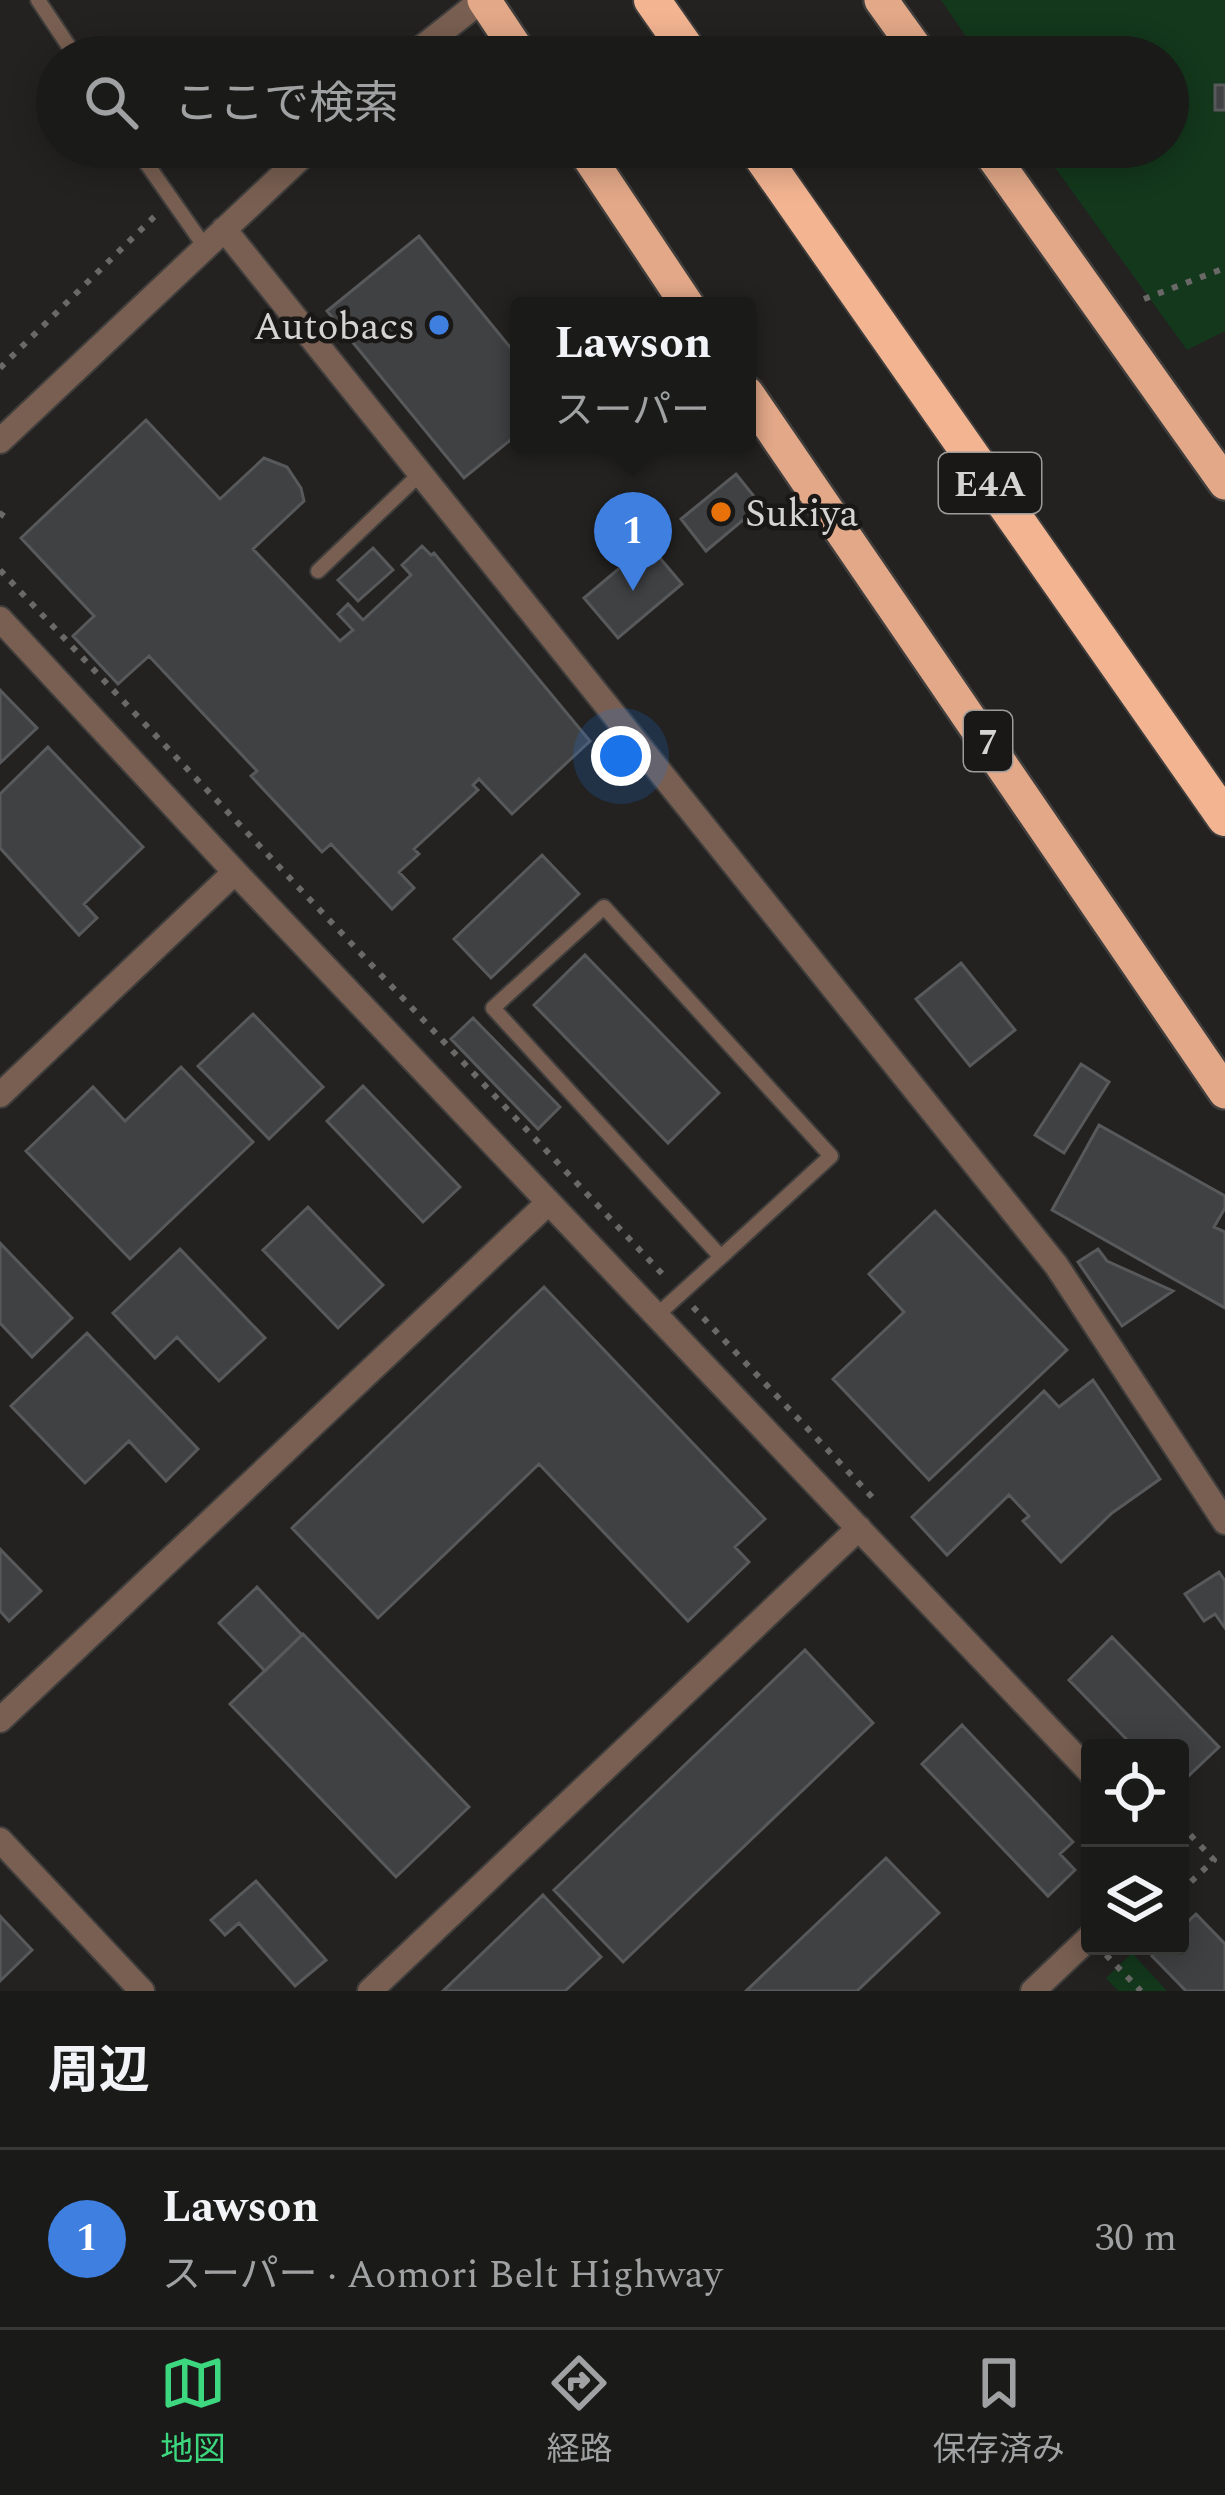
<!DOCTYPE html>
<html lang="ja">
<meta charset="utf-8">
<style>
:root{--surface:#1a1a18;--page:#232321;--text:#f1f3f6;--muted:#9fa1a2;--line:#383837;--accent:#3cd77e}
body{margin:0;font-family:Spectral,"Noto Sans JP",serif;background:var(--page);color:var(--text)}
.controls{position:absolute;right:36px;bottom:36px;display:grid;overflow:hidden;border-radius:12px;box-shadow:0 6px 30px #0003}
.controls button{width:108px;height:108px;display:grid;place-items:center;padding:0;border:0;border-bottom:3px solid var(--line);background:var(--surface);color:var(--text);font:60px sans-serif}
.you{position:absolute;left:621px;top:756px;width:42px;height:42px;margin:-30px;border:9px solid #fff;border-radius:50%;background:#1a73e8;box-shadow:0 0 0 18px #1a73e833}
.badge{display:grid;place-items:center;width:78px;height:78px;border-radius:50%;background:var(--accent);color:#fff;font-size:39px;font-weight:700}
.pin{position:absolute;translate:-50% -99px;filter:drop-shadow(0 3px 6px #0008)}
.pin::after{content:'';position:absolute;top:63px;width:42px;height:36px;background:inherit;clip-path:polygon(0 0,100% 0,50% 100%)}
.popup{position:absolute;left:510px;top:297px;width:246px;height:156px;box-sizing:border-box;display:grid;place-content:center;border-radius:12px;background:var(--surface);filter:drop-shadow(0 3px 9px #0005);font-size:39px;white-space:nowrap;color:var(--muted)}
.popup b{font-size:45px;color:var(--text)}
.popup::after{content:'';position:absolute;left:50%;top:100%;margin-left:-24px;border:24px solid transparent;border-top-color:var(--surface)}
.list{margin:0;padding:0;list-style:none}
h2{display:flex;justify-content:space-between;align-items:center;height:156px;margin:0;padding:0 48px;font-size:51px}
h2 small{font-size:39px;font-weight:400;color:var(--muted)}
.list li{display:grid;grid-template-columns:78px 1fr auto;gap:36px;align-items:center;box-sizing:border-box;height:180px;padding:0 48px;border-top:3px solid var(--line)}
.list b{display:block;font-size:45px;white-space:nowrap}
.list p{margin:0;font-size:39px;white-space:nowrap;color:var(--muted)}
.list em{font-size:39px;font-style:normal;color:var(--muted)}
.icon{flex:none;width:66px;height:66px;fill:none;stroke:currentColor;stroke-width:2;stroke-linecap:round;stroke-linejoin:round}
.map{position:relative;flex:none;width:1225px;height:1991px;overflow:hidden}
.search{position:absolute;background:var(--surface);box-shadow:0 6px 30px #0003;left:36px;right:36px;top:36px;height:132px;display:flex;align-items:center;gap:30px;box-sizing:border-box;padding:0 42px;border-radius:66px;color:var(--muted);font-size:45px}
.sheet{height:336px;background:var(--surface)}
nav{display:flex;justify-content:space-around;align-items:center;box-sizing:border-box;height:168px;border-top:3px solid var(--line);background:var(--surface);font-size:33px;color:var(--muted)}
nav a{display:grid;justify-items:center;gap:6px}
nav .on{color:var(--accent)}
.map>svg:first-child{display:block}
</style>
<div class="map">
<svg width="1225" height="1991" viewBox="0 0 1225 1991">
<rect width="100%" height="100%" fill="#232220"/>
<path fill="#13381c" d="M941 0H1225V331L1187 350 1040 147H1168V57H980Z
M1132 1953 1167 1991H1118L1106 1978Z"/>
<path fill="#404143" stroke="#58595b" stroke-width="3" d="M1215 85H1225V110H1215Z
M419 236 519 358V433L464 478 327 311Z
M146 420 220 499 264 458 287 467 301 488 304 501 253 549 340 641 353 630 338 614 348 604 363 620 411 575 402 565 422 546 431 555 434 553 590 741 512 814 479 779 473 785 478 790 414 849 419 854 399 872 414 888 392 909 331 844 322 852 251 776 257 771 149 656 118 684 73 636 94 616 21 538Z
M736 474 761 505 706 551 681 519Z
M648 544 682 584 618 638 584 598Z
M373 548 393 570 358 601 338 580Z
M0 690 37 728 0 763Z
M48 747 143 847 84 904 97 918 79 935 0 848V794Z
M542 855 579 894 491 978 454 939Z
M585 955 719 1093 668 1143 534 1005Z
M961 963 1015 1030 970 1066 916 999Z
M253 1014 323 1087 269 1139 198 1066Z
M473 1018 560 1107 538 1129 451 1039Z
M1081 1064 1109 1082 1064 1153 1035 1135Z
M181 1067 253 1142 130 1259 26 1151 93 1087 125 1121Z
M363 1086 460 1187 423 1222 327 1121Z
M1099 1125 1225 1196V1208L1214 1227 1225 1232V1308L1052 1210Z
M308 1207 383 1285 338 1328 263 1250Z
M935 1211 1067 1350 929 1480 833 1379 904 1312 869 1274Z
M0 1243 72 1318 32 1357 0 1323Z
M180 1249 265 1338 219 1381 177 1337 155 1358 113 1313Z
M1098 1249 1107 1261 1173 1291 1122 1326 1078 1262Z
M544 1287 765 1519 735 1547 749 1562 688 1621 539 1464 378 1618 292 1528Z
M87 1333 198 1449 166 1481 129 1441 85 1483 11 1406Z
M1093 1380 1160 1479 1112 1513 1061 1562 1023 1521 1029 1516 1009 1495 947 1555 912 1517 1044 1391 1059 1407Z
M0 1549 41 1591 9 1621 0 1611Z
M1219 1572 1225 1581V1628L1215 1614 1204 1621 1185 1594Z
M257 1587 302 1635 265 1671 219 1623Z
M303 1634 469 1807 396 1877 230 1704Z
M1112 1637 1219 1747 1180 1784V1748H1135L1069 1680Z
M805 1650 873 1723 623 1962 554 1890Z
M962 1725 1073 1842 1060 1854 1075 1870 1048 1896 922 1764Z
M886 1858 939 1913 857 1991H746Z
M256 1881 326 1960 295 1986 239 1923 225 1935 211 1920Z
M543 1895 601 1957 565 1991H443Z
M1196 1914 1225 1944V1991H1186L1152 1956 1162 1946H1180V1929Z
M0 1916 32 1950 0 1981Z"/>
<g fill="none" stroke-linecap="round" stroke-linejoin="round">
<g stroke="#3f3e3c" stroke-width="18">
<path id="service" d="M38 0 76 57
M135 147 205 247
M318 571 420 474
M656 1316 721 1257 493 1008 604 907 831 1156 721 1257"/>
</g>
<g stroke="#3f3e3c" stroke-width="28">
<path id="minor" d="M0 619 235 872 1090 1772
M0 1095 235 872
M0 1720 548 1203
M0 1840 142 1991
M370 1991 859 1528
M1033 1991 1090 1937"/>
</g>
<g stroke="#3f3e3c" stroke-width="28">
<path id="tertiary" d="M410 57 482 0
M224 229 1056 1265 1225 1522
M0 441 312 147"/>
</g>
<g stroke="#3f3e3c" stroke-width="38">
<path id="trunk" d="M484 0 522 57
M881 0 922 57
M582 147 688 306
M986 147 1225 483
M747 393 1225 1092"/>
</g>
<g stroke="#3f3e3c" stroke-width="40">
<path id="motorway" d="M652 0 692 57
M755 147 1225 818"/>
</g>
<path stroke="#6a6967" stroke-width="6" stroke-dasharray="6 9" stroke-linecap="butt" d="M1144 299 1225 268
M0 368 156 215
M0 517 4 511
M0 570 668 1280
M693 1307 873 1498
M1180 1824 1214 1860 1180 1892
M1106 1959 1108 1957 1141 1991"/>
<use href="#service" stroke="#785f51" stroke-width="14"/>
<use href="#minor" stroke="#785f51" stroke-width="24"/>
<use href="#tertiary" stroke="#785f51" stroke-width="24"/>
<use href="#trunk" stroke="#e2a888" stroke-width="33"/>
<use href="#motorway" stroke="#f3b491" stroke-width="36"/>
</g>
<circle fill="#3f7fe0" stroke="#1a1816" stroke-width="4.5" cx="439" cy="325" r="12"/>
<circle fill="#e8710a" stroke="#1a1816" stroke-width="4.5" cx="721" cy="512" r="12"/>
<g text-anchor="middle" stroke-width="9" stroke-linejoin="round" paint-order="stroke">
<g fill="#1a1816" stroke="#9d9c9a" stroke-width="3">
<rect x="939" y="453" width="102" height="60" rx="9"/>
<rect x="964" y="711" width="48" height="60" rx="9"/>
</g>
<g font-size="36" font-weight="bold" fill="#d5d4d2">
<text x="990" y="496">E4A</text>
<text x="988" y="754">7</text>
</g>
<g font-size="39" fill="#d5d4d2" stroke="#1a1816" text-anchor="end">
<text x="415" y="339">Autobacs</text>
<text x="745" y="526" text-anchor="start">Sukiya</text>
</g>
</g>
</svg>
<div class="controls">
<button><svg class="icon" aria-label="locate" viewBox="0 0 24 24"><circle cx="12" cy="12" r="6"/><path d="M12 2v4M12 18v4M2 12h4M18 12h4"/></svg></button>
<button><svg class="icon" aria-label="layers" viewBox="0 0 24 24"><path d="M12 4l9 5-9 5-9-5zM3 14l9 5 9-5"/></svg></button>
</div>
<div class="you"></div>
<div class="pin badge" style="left:633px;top:591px;background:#3f7fe0">1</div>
<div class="popup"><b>Lawson</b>スーパー</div>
<div class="search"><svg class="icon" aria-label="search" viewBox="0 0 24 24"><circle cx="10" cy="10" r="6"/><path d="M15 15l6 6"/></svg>ここで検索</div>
</div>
<section class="sheet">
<h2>周辺<small></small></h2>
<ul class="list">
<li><span class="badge" style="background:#3f7fe0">1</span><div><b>Lawson</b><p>スーパー · Aomori Belt Highway</p></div><em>30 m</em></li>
</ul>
</section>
<nav>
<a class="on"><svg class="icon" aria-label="map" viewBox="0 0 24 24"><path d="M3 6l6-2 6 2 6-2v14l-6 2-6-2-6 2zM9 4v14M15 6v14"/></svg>地図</a>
<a><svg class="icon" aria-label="directions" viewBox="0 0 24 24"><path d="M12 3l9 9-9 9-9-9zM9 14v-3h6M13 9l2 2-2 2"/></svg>経路</a>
<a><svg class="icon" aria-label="saved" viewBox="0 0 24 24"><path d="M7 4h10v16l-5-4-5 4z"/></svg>保存済み</a>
</nav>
